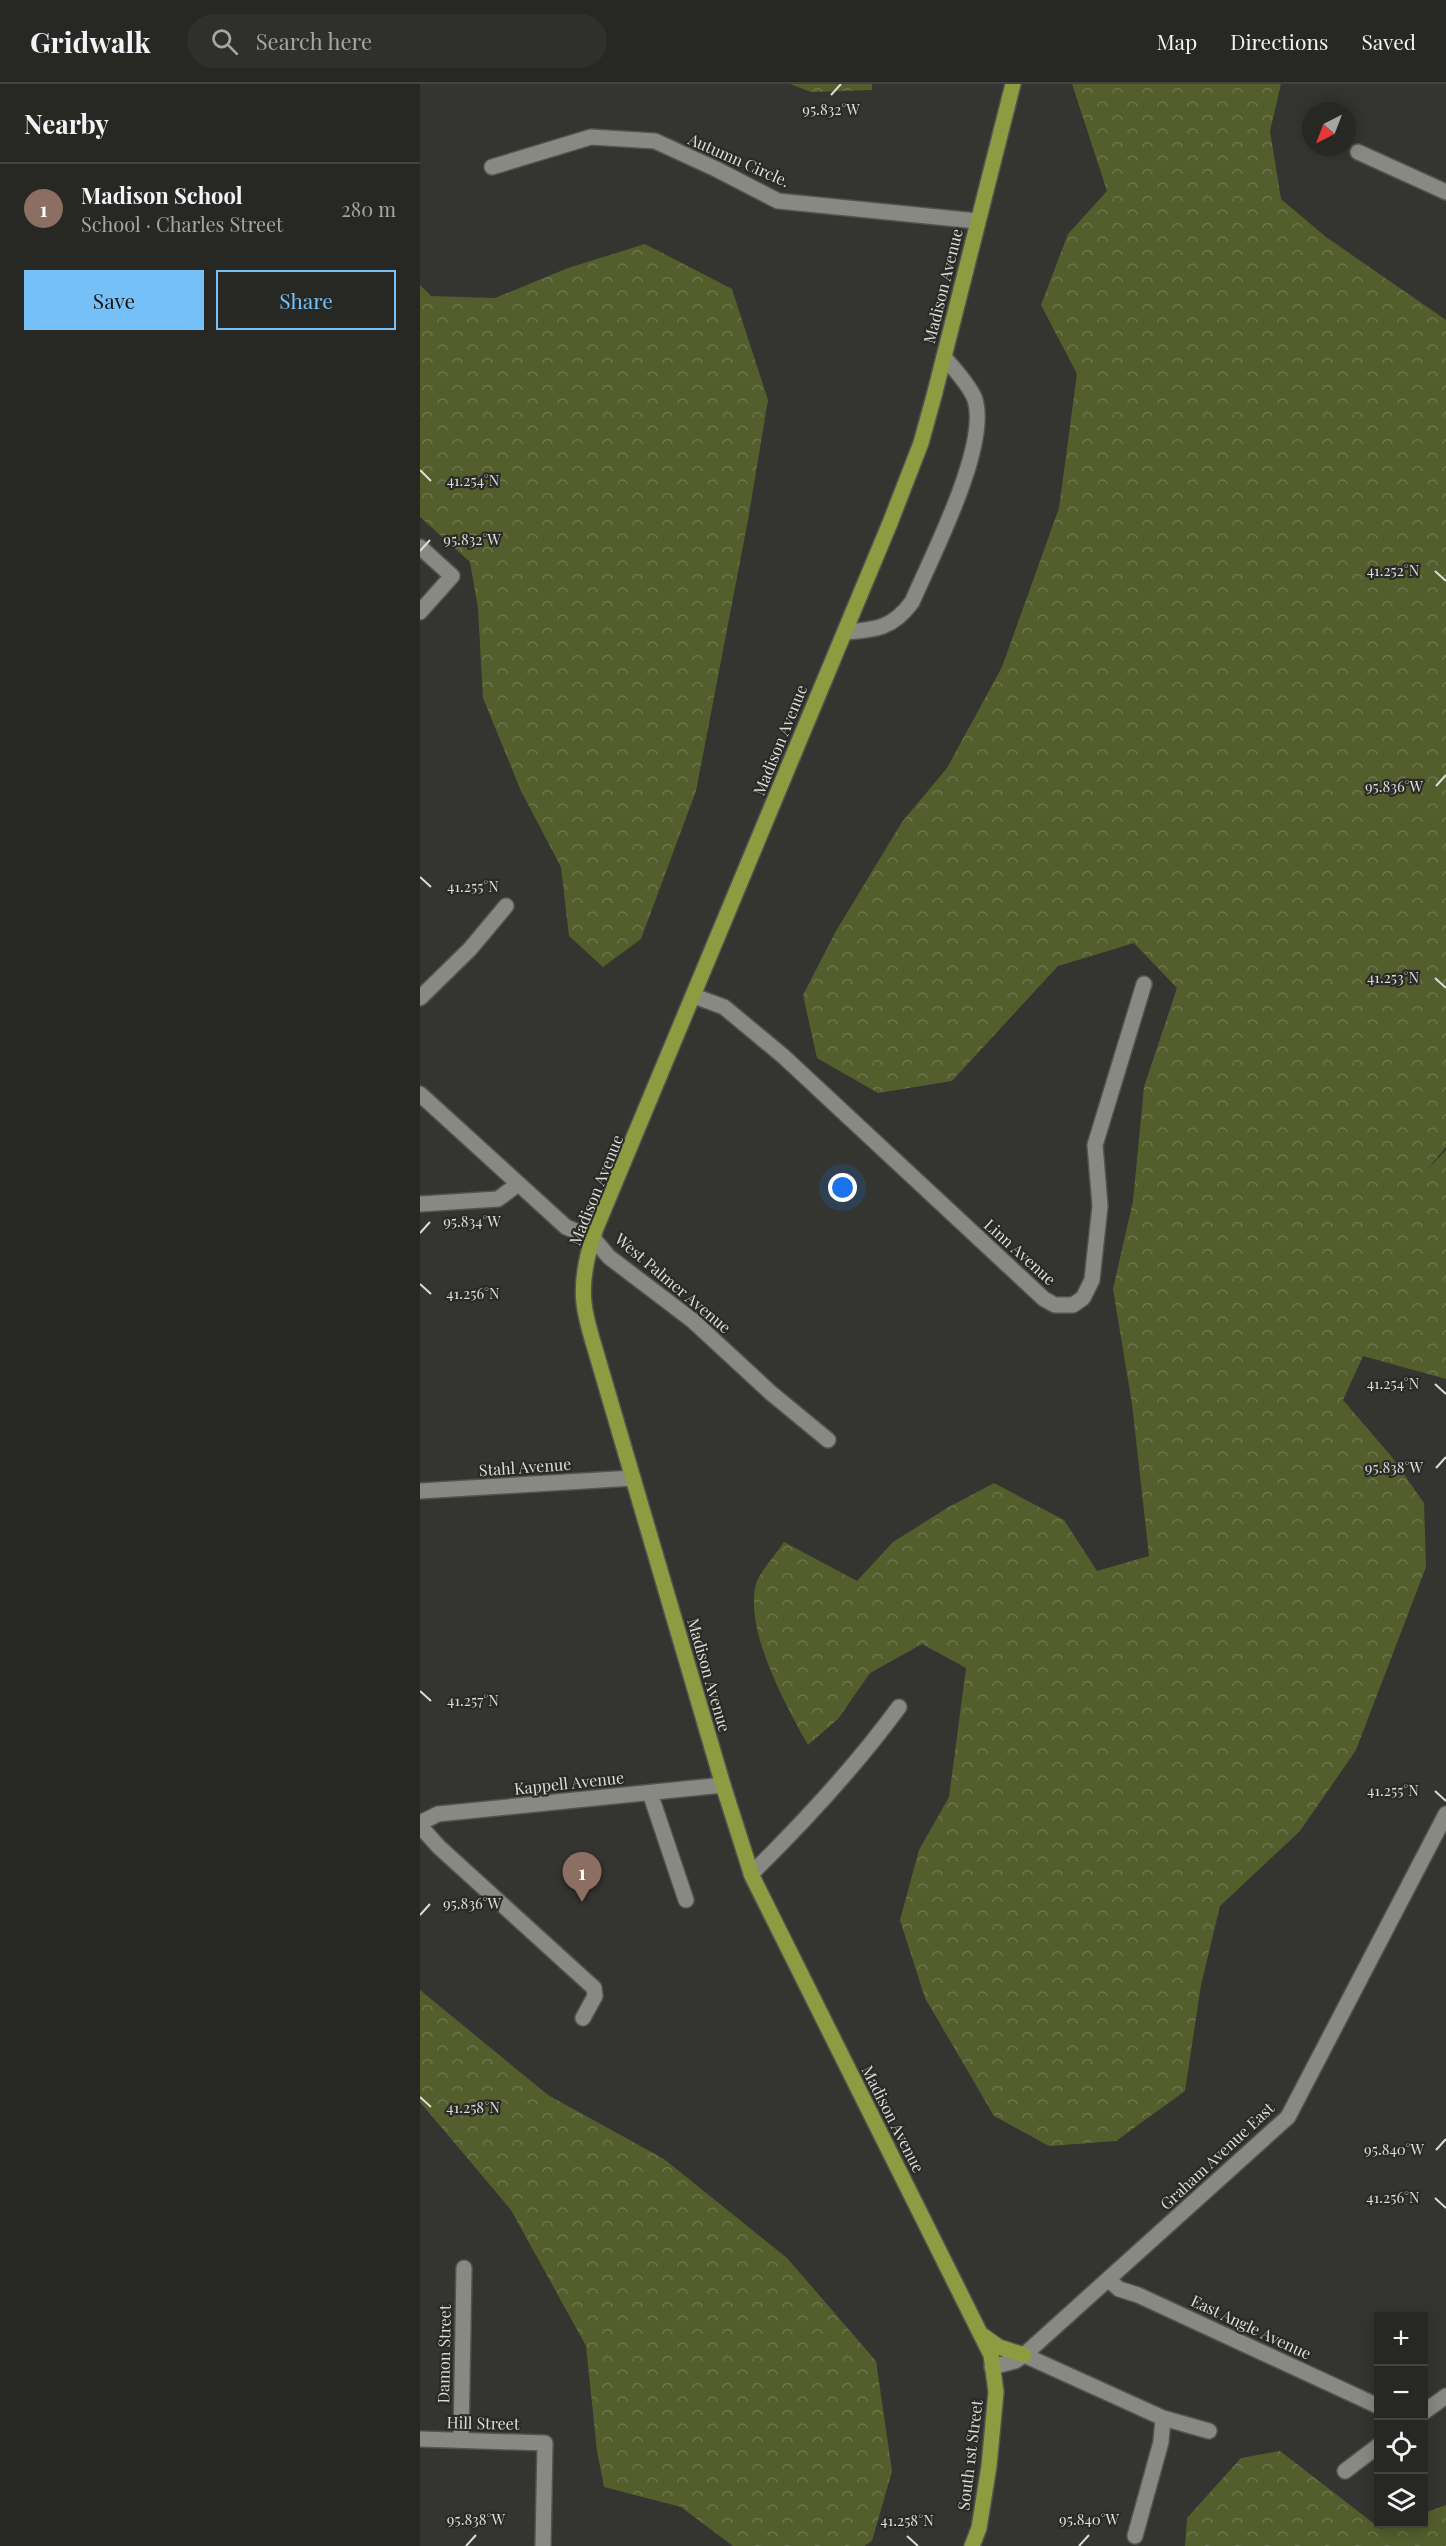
<!DOCTYPE html>
<meta charset="utf-8">
<style>
:root{--surface:#272824;--page:#2f302c;--text:#f1f3f6;--muted:#a4a6a6;--line:#434441;--accent:#75c0f6}
body{margin:0;font-family:"Playfair Display",serif;background:var(--page);color:var(--text)}
.controls{position:absolute;right:18px;bottom:18px;display:grid;overflow:hidden;border-radius:0px;box-shadow:0 3px 15px #0003}
.controls button{width:54px;height:54px;display:grid;place-items:center;padding:0;border:0;border-bottom:2px solid var(--line);background:var(--surface);color:var(--text);font:30px sans-serif}
.compass{position:absolute;left:882px;top:18px;width:54px;height:54px;border-radius:50%;background:var(--surface);box-shadow:0 3px 15px #0003;rotate:222deg}
.you{position:absolute;left:423px;top:1104px;width:21px;height:21px;margin:-15px;border:4px solid #fff;border-radius:50%;background:#1a73e8;box-shadow:0 0 0 9px #1a73e833}
.badge{display:grid;place-items:center;width:39px;height:39px;border-radius:50%;background:var(--accent);color:#fff;font-size:20px;font-weight:700}
.pin{position:absolute;translate:-50% -50px;filter:drop-shadow(0 2px 3px #0008)}
.pin::after{content:'';position:absolute;top:32px;width:21px;height:18px;background:inherit;clip-path:polygon(0 0,100% 0,50% 100%)}
.list{margin:0;padding:0;list-style:none}
h2{display:flex;justify-content:space-between;align-items:center;height:78px;margin:0;padding:0 24px;font-size:26px}
h2 small{font-size:20px;font-weight:400;color:var(--muted)}
.list li{display:grid;grid-template-columns:39px 1fr auto;gap:18px;align-items:center;box-sizing:border-box;height:90px;padding:0 24px;border-top:2px solid var(--line)}
.list b{display:block;font-size:22px;white-space:nowrap}
.list p{margin:0;font-size:20px;white-space:nowrap;color:var(--muted)}
.list em{font-size:20px;font-style:normal;color:var(--muted)}
.actions{display:flex;gap:12px;padding:18px 24px}
.actions a{flex:1;padding:14px 0;border:2px solid var(--accent);border-radius:0px;text-align:center;font-size:21px;color:var(--accent)}
.actions .main{background:var(--accent);color:#111}
.icon{flex:none;width:33px;height:33px;fill:none;stroke:currentColor;stroke-width:2;stroke-linecap:round;stroke-linejoin:round}
.map{position:relative;flex:none;width:1026px;height:2462px;overflow:hidden}
header{display:flex;align-items:center;gap:36px;box-sizing:border-box;height:84px;padding:0 30px;background:var(--surface);border-bottom:2px solid var(--line)}
header strong{font-size:28px}
nav{display:flex;gap:33px;margin-inline-start:auto;font-size:21px}
.search{width:420px;height:54px;background:var(--page);display:flex;align-items:center;gap:15px;box-sizing:border-box;padding:0 21px;border-radius:33px;color:var(--muted);font-size:22px}
main{display:flex}
aside{flex:1;background:var(--surface)}
.map>svg:first-child{display:block}
</style>
<header>
<strong>Gridwalk</strong>
<div class="search"><svg class="icon" aria-label="search" viewBox="0 0 24 24"><circle cx="10" cy="10" r="6"/><path d="M15 15l6 6"/></svg>Search here</div>
<nav><a>Map</a><a>Directions</a><a>Saved</a></nav>
</header>
<main>
<aside>
<h2>Nearby<small></small></h2>
<ul class="list">
<li><span class="badge" style="background:#8d6e63">1</span><div><b>Madison School</b><p>School · Charles Street</p></div><em>280 m</em></li>
</ul>
<div class="actions"><a class="main">Save</a><a>Share</a></div>
</aside>
<div class="map">
<svg width="1026" height="2462" viewBox="0 0 1026 2462">
<defs>
<pattern id="forest-crowns" width="20" height="18" patternUnits="userSpaceOnUse" patternTransform="scale(1.5)"><rect width="20" height="18" fill="#545e2d"/><path d="M2 6a3 3 0 1 1 6 0M12 15a3 3 0 1 1 6 0" fill="none" stroke="#6c754b"/></pattern>
</defs>
<rect width="100%" height="100%" fill="#343530"/>
<path fill="url(#forest-crowns)" d="M370 0H452V6L391 8Z
M652 0H861L850 47 861 115 906 153 1026 236V1063L1006 1087 1026 1066V1295L943 1272 923 1316 971 1372 1004 1419 1006 1483 936 1666 880 1747 800 1822 781 1901 765 2007 696 2057 629 2062 574 2032 505 1914 480 1836 499 1766 529 1713 546 1584 502 1560 450 1589 418 1635 388 1661C366 1622 324 1546 336 1500 339 1489 357 1469 364 1458L437 1497 473 1458 527 1424 574 1399 644 1436 677 1487 729 1472 712 1320 693 1205 713 1117 724 1003 757 904 714 859 638 882 532 997 458 1009 397 974 383 911 416 847 482 738 527 684 582 583 639 424 657 290 621 221 648 150 687 107Z
M225 160 312 205 348 316 328 436 276 707 221 855 183 883 149 852 141 783 101 707 63 614 58 524 50 478 0 433V201L11 212 75 214 148 184Z
M0 1906 128 2011 244 2075 367 2174 456 2277 472 2387 452 2457 444 2462H313L261 2423 184 2403 177 2367 166 2262 91 2126 0 2018Z
M860 2367 961 2445 975 2440H1004V2429L1026 2421V2462H765L767 2434 821 2374Z"/>
<g fill="none" stroke-linecap="round" stroke-linejoin="round">
<g stroke="#51534e" stroke-width="18">
<path id="minor" d="M938 68 1026 108
M72 83 171 53 235 57 296 85 358 117 557 137
M0 463 32 492 0 528
M425 548C456 546 473 544 492 518 511 474 572 357 554 313 547 298 535 286 524 273
M274 912 304 923 363 972 624 1215 635 1221H653L663 1214 672 1196 680 1122 675 1061 724 900
M0 914 50 865 86 822
M0 1010 146 1143 173 1154 189 1173 272 1236 351 1309 408 1356
M0 1120 78 1115 98 1100
M0 1407 213 1394
M230 1709 266 1816
M0 1739 18 1730 303 1701
M0 1742 19 1763 174 1904 175 1912 163 1934
M331 1790C384 1738 435 1683 479 1623
M689 2196 699 2205 718 2211 958 2322
M604 2271 743 2334 789 2347
M572 2283 595 2277 604 2271 868 2033 1026 1730
M1004 2328 1026 2312
M0 2355 125 2359 123 2462
M41 2356 44 2184
M925 2387 958 2362
M715 2452 741 2358 743 2334"/>
</g>
<g stroke="#51534e" stroke-width="18">
<path id="major" d="M562 2251 579 2263 604 2271
M552 2462 559 2444 569 2382 576 2308 571 2271 332 1792 303 1701 178 1275C173 1257 166 1238 164 1219 161 1194 168 1167 176 1144L470 439 501 359 514 312 593 0"/>
</g>
<use href="#minor" stroke="#878982" stroke-width="15"/>
<use href="#major" stroke="#8d9b41" stroke-width="15"/>
</g>
<path fill="none" stroke="#dddeda" stroke-width="2" d="M411 11 421 0M0 386 11 397M0 467 10 456M1015 487 1026 497M1016 702 1026 691M0 793 11 803M1015 894 1026 904M0 1149 10 1138M0 1200 11 1210M1015 1300 1026 1310M1016 1384 1026 1373M0 1607 11 1617M1015 1707 1026 1717M0 1831 10 1820M0 2013 11 2023M1016 2066 1026 2055M1015 2114 1026 2124M487 2452 498 2462M46 2462 56 2451M659 2462 669 2451"/>
<g text-anchor="middle" stroke-width="4.5" stroke-linejoin="round" paint-order="stroke">
<g font-size="16" fill="#dddeda" stroke="#2a2b26">
<text transform="translate(319 76) rotate(24)" y="6">Autumn Circle.</text>
<text transform="translate(523 202) rotate(-76)" y="6">Madison Avenue</text>
<text transform="translate(360 656) rotate(-68)" y="6">Madison Avenue</text>
<text transform="translate(176 1106) rotate(-68)" y="6">Madison Avenue</text>
<text transform="translate(600 1168) rotate(42)" y="6">Linn Avenue</text>
<text transform="translate(253 1199) rotate(40)" y="6">West Palmer Avenue</text>
<text transform="translate(105 1383) rotate(-4)" y="6">Stahl Avenue</text>
<text transform="translate(289 1591) rotate(74)" y="6">Madison Avenue</text>
<text transform="translate(149 1699) rotate(-6)" y="6">Kappell Avenue</text>
<text transform="translate(473 2035) rotate(63)" y="6">Madison Avenue</text>
<text transform="translate(797 2072) rotate(-43)" y="6">Graham Avenue East</text>
<text transform="translate(831 2243) rotate(25)" y="6">East Angle Avenue</text>
<text transform="translate(24 2270) rotate(-89)" y="6">Damon Street</text>
<text transform="translate(63 2339) rotate(1)" y="6">Hill Street</text>
<text transform="translate(550 2371) rotate(-83)" y="6">South 1st Street</text>
</g>
</g>
<g font-size="15" text-anchor="middle" fill="#dddeda" stroke="#2a2b26" stroke-width="4.5" stroke-linejoin="round" paint-order="stroke">
<text x="411" y="31">95.832°W</text>
<text x="53" y="402">41.254°N</text>
<text x="52" y="461">95.832°W</text>
<text x="973" y="492">41.252°N</text>
<text x="974" y="708">95.836°W</text>
<text x="53" y="808">41.255°N</text>
<text x="973" y="899">41.253°N</text>
<text x="52" y="1143">95.834°W</text>
<text x="53" y="1215">41.256°N</text>
<text x="973" y="1305">41.254°N</text>
<text x="974" y="1389">95.838°W</text>
<text x="53" y="1622">41.257°N</text>
<text x="973" y="1712">41.255°N</text>
<text x="52" y="1825">95.836°W</text>
<text x="53" y="2029">41.258°N</text>
<text x="974" y="2071">95.840°W</text>
<text x="973" y="2119">41.256°N</text>
<text x="56" y="2441">95.838°W</text>
<text x="669" y="2441">95.840°W</text>
<text x="487" y="2442">41.258°N</text>
</g>
</svg>
<div class="controls">
<button>+</button>
<button>−</button>
<button><svg class="icon" aria-label="locate" viewBox="0 0 24 24"><circle cx="12" cy="12" r="6"/><path d="M12 2v4M12 18v4M2 12h4M18 12h4"/></svg></button>
<button><svg class="icon" aria-label="layers" viewBox="0 0 24 24"><path d="M12 4l9 5-9 5-9-5zM3 14l9 5 9-5"/></svg></button>
</div>
<svg class="compass" viewBox="-18 -18 36 36"><path d="M0-13l5 13h-10z" fill="#e53935"/><path d="M0 13l5-13h-10z" fill="#a4a6a6"/></svg>
<div class="you"></div>
<div class="pin badge" style="left:162px;top:1818px;background:#8d6e63">1</div>
</div>
</main>
